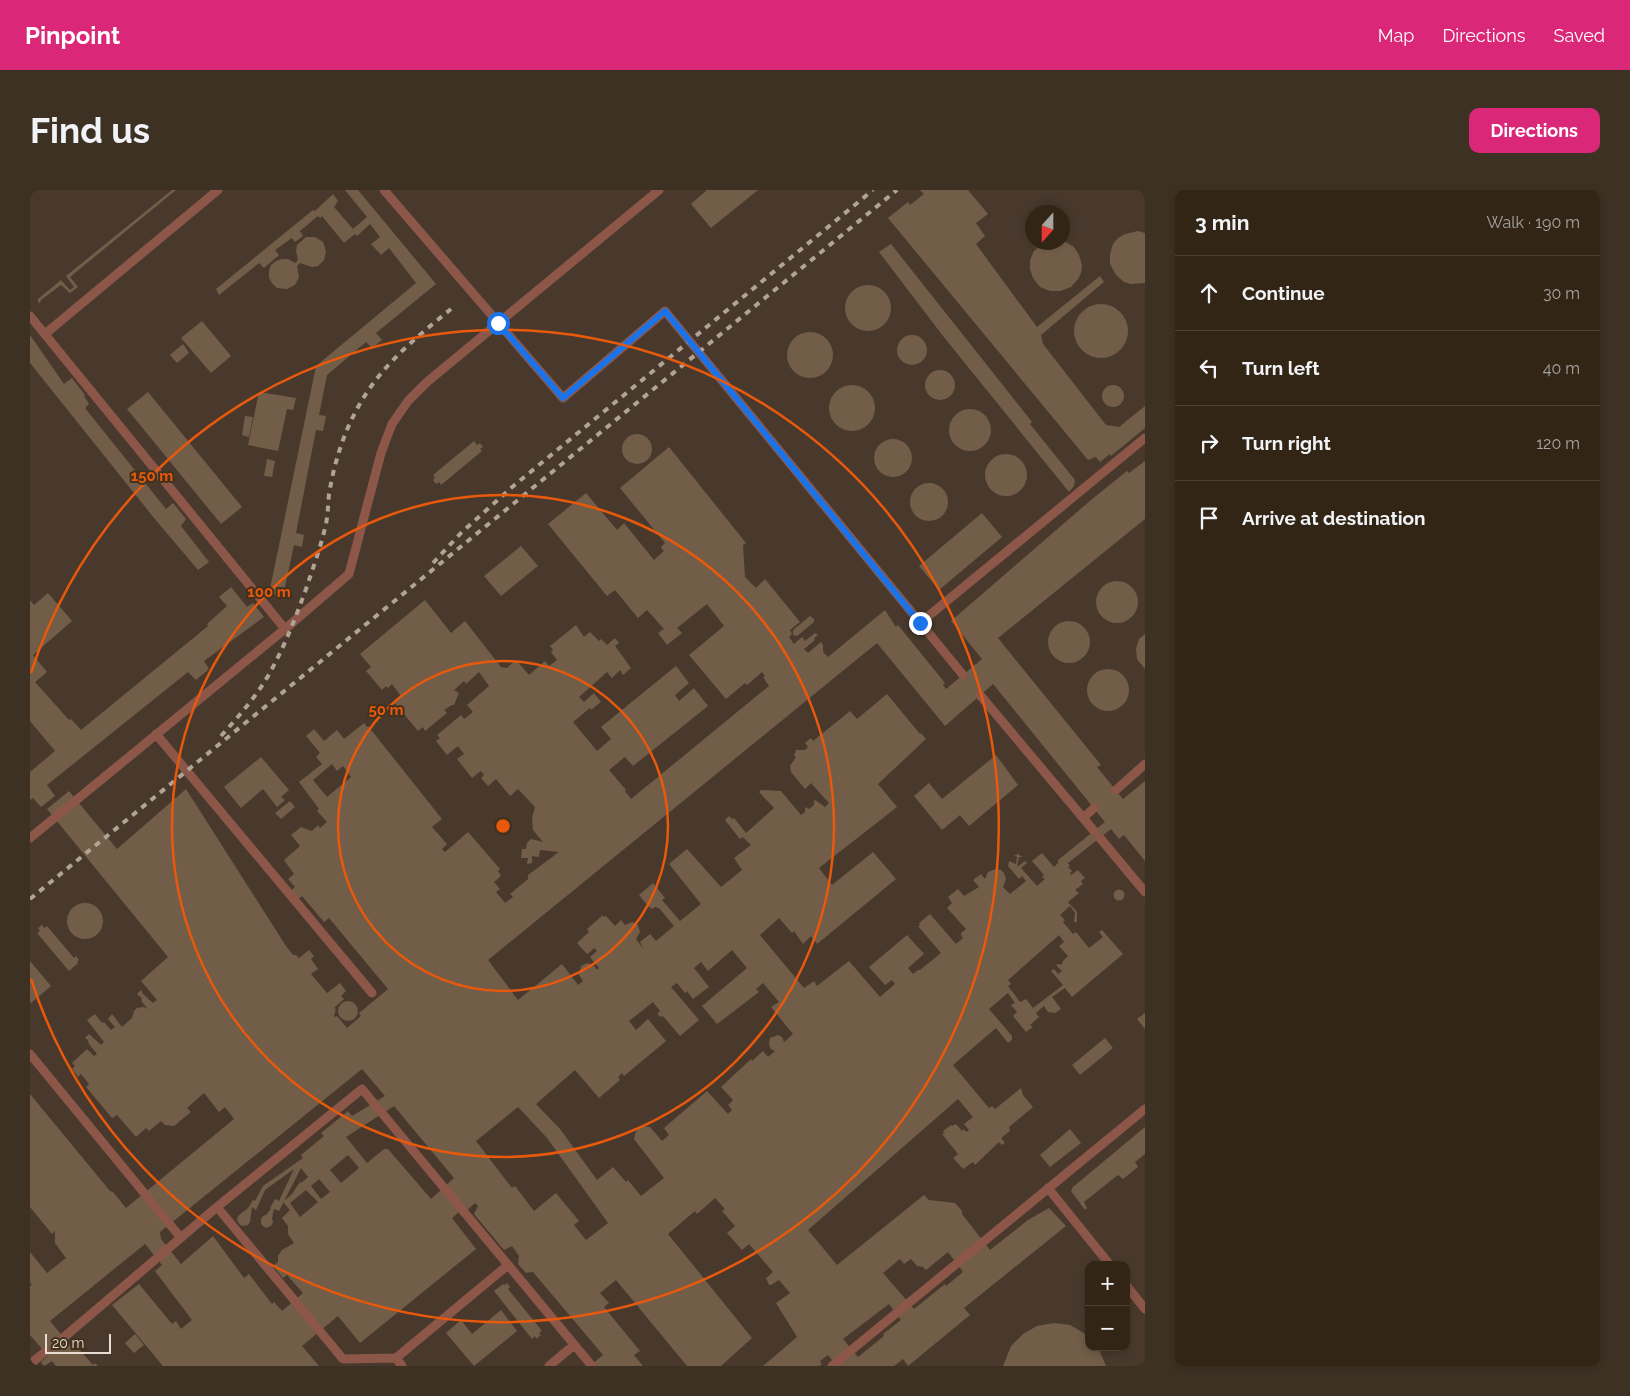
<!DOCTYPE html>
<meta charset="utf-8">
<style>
:root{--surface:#322516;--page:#3d3123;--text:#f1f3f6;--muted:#a8a5a1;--line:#4d4235;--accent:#db2777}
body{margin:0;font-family:Raleway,sans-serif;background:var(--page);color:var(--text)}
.controls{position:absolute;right:15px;bottom:15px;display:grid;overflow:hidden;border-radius:10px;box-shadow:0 2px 8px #0003}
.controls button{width:45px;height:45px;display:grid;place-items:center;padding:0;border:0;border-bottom:1px solid var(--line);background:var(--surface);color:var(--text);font:25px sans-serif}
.compass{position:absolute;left:995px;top:15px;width:45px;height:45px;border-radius:50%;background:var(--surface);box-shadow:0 2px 8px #0003;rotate:201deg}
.scale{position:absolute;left:15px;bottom:12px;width:66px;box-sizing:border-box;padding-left:5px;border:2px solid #e9ddd1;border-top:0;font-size:14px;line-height:18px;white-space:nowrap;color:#e9ddd1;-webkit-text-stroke:4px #43311e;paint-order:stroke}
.stop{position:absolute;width:15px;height:15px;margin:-11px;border:4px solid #1a73e8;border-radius:50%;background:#fff}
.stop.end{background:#1a73e8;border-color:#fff;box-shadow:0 1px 5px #0008}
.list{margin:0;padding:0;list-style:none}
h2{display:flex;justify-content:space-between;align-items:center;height:65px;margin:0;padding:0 20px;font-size:21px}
h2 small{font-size:16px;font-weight:400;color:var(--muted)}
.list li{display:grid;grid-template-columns:32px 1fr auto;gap:15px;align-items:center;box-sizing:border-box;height:75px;padding:0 20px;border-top:1px solid var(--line)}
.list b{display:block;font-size:19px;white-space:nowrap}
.list em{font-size:16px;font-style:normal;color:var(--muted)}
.icon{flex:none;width:28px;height:28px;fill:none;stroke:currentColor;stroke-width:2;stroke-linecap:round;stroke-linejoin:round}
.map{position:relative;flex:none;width:1115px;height:1176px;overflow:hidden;border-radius:10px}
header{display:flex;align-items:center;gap:30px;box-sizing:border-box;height:70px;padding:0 25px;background:var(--accent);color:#fff}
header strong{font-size:24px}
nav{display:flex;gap:28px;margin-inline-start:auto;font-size:18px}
.intro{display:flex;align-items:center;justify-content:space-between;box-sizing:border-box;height:120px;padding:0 30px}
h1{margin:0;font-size:35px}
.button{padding:12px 22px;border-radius:10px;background:var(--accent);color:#fff;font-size:18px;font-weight:700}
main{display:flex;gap:30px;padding:0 30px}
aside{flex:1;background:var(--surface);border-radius:10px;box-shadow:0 2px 8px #0003}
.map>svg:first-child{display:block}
</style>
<header>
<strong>Pinpoint</strong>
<nav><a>Map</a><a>Directions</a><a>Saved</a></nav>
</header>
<div class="intro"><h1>Find us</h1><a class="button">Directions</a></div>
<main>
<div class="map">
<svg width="1115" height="1176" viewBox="0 0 1115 1176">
<rect width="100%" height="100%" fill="#43311e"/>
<path fill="#49392d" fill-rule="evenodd" d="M0 0H1115V1176H0ZM1002 22H1032V52H1002ZM1059 1075H1096V1157H1059Z"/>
<path fill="#725d49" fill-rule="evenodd" d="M142 0H146L40 87 48 97 40 103 31 95 11 110 10 113 8 112V109L31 90 40 100 44 97 36 86Z
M315 0H328L406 94 346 143 352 150 342 158 336 152 297 185 289 225 296 226 293 241 286 240 266 343 274 345 272 357 264 355 253 406 248 409 240 399 286 176 386 93 359 58 351 65 341 54 350 47 340 34 327 46 325 44 314 53 292 26 290 28 288 26 270 41 273 46 265 52 262 48 245 60 249 65 234 78 229 73 189 105 186 99 283 20 285 21 303 4 308 11 304 17 323 39 337 27Z
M677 0H728L681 38 661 14Z
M890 0H938L958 24 946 33 955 46 946 54 1007 137 1070 86 1074 92 1011 145 1013 154 1076 235 1089 237 1115 216V238L1081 266 1080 264 1070 272 1066 267 1058 270 858 28 878 12 880 15 894 4Z
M1108 41 1115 43V93L1101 94 1094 92 1086 85 1080 74V64L1083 54 1088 48 1095 44Z
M276 47H285L293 52 296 61 294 70 288 76 282 77 270 73 267 76 269 87 265 95 257 99 247 98 242 93 239 88V81L241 75 246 71 252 69H258L265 73 268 70 266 61 267 55Z
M1032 50 1044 57 1049 65 1052 75 1051 83 1048 89 1041 97 1030 101H1020L1010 97 1003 88 1000 79V70L1004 61 1012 54 1032 52Z
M861 54 1002 232 1000 234 1045 290 1044 296 1039 302 913 146 849 62Z
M815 118a23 23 0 1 1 46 0a23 23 0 1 1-46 0Z
M1044 141a27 27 0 1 1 54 0a27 27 0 1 1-54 0Z
M172 131 201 166 181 183 151 148Z
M757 165a23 23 0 1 1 46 0a23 23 0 1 1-46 0Z
M867 160a15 15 0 1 1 30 0a15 15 0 1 1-30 0Z
M0 145 34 194 42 188 55 205 54 206 59 214 55 218 136 319 143 313 156 329 151 336 179 372 168 380 124 328 0 173Z
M153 154 159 163 147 173 140 165Z
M895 195a15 15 0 1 1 30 0a15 15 0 1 1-30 0Z
M1072 206a11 11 0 1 1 22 0a11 11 0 1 1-22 0Z
M799 218a23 23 0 1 1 46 0a23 23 0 1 1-46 0Z
M118 202 212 317 191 334 97 219Z
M229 202 266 208 263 220 257 219 248 261 218 255Z
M919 240a21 21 0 1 1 42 0a21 21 0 1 1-42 0Z
M215 226 223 227 219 247 212 245Z
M592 259a15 15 0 1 1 30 0a15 15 0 1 1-30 0Z
M844 268a19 19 0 1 1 38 0a19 19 0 1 1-38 0Z
M444 251 447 255 450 253 453 257 450 259 452 261 411 295 409 292 406 294 403 290 405 288 403 285Z
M639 257 716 353 713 355 715 387 726 398 735 389 770 432 760 440 762 444 759 447 764 454 772 447 775 451 785 443 788 445 784 448 785 450 774 459 778 463 791 452 793 455V462L798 467 855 420 866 437 868 435 915 493 913 495 916 499 952 469 921 431 1061 310 1097 281 1099 283 1115 271V329L968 448 1071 575 1067 577 1093 609 1115 591V671L1094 645 1089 649 1081 639 1038 673 1040 676 1038 677 1042 681 1040 683 1041 685 1048 680 1055 688 1051 691 1053 694 1045 700 1049 703 1038 712 1047 722V732H1044L1045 723 1040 716 1030 725 1035 730 1033 732 1043 744 1046 742 1059 758 1073 747 1069 742 1072 740 1093 764 1042 807 1035 798 1022 807 1031 819 1025 823 1018 822 1014 816 1006 823 1009 827 1000 835 1003 837 996 842 983 826 987 822 981 815 985 813 978 803 959 819 982 846V850L978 853 966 838 923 875 959 918 962 916 965 919 991 898 993 905 1003 917 979 937 980 941 971 948 975 953 972 955 969 952 945 975 943 972 933 979 923 968 928 964 912 944 915 943 913 941 921 935 922 936 926 934 932 941 934 939 936 942 939 940 934 934 943 927 928 909 778 1040 807 1075 894 1005 899 1010 925 1013 932 1021V1024L960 1060 998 1030 1019 1018 1036 1036 934 1118 940 1125 878 1176 873 1169 864 1176H807L798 1165 790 1171 792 1174 789 1176H733L767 1147 746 1113 760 1103 749 1090 741 1095H739L736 1088 743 1082 719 1054 712 1060 697 1043 705 1036 692 1021 695 1019 685 1008 667 1024 665 1021 638 1044 722 1148 691 1176H657L586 1090 570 1103 579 1113 574 1117 610 1161 604 1165 613 1176H560L573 1165 503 1082 496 1083 488 1074 489 1066 482 1056 474 1060 444 1024 448 1016 445 1013 431 1026 429 1022 422 1028 446 1059 330 1153 308 1126 272 1156 289 1176H133L82 1115 109 1094 142 1134 146 1131 151 1139 162 1130 125 1081 132 1075 115 1054 20 1131 43 1159 49 1154 50 1156 48 1158 63 1175 65 1173 68 1176H26L22 1171 14 1176 11 1172 18 1166 0 1145V1096L2 1095 0 1092V1062L17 1083 36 1068 25 1053V1041L22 1044 0 1017V904L80 1001 83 1002 96 1018 204 929 195 917 189 922 174 903 157 918 161 922 144 936 135 935 131 931 119 941 116 938 106 947 87 925 82 928 56 897 59 894 51 884 48 887 42 879 45 876 42 873 57 859 64 866 67 864 59 854 58 850 55 848 59 844 71 855 74 852 57 830 65 824 72 833 74 832 81 840 85 837 78 829 82 824 92 837 102 828 104 821 107 818 114 817 118 819 112 812 111 806 110 807 107 804 111 800 113 804 123 813 127 810 111 791 138 767 17 619 39 601 87 659 156 599 256 756 263 765H266L269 768 279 760 284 766 281 769 288 779 281 784 297 803 310 793 316 801 311 806 314 809 304 818 306 819 304 826 306 827 307 826 317 838 331 826 329 823 358 799 299 728 294 732 272 706 265 712 258 703 265 697 258 689 264 684 254 670 270 656 261 645 271 637 282 641 288 635 290 638 297 632 287 621 289 619 269 592 292 574 286 567 290 563 276 546 284 539 294 551 307 540 314 549 334 533 337 537 338 536 412 629 402 637 417 654 412 659 415 662 438 642 470 679 468 681 471 686 464 692 470 699 466 702 475 713 483 707 480 704 498 689V685L529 662 510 660 509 667 502 666V673L497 674 498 668H491L492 659H496L497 653 501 649 513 652 503 640 502 628 505 617 488 599 480 606 466 589 458 596 451 588 454 585 451 581 442 588 427 569 434 564 428 556 417 565 406 551 410 548 407 545 431 525 434 529 443 522 437 515 459 496 449 482 436 494 434 491 424 500 429 503 424 515H422L414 520 417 523 395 541 393 537 388 541 364 512 371 506 362 494 358 498 356 496 352 500 336 481 341 477 330 464 395 410 421 443 435 431 471 477 477 478 486 470 499 485 515 471 519 476 527 470 521 462 523 460 520 456 546 435 554 447 560 442 569 451 571 449 577 455 585 448 589 453 585 456 601 478 593 485 590 480 582 488 577 482 549 507 554 512 564 503 571 512 561 520 560 518 543 532 567 561 581 549 571 537 646 476 659 493 645 505 649 511 664 498 678 516 603 576 595 567 579 580 596 600 595 601 601 609 739 496 733 487 735 486 732 482 717 495 715 493 696 509 659 465 694 436 677 414 647 438 652 443 637 455 628 443 634 439 617 420 608 428 585 400 577 406 518 334 556 303 587 340 594 333 624 370 634 361 631 358 632 356 635 353 590 298ZM847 453 915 536 963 494 1075 632 1028 670V673L1024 677 1012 663 1002 671 1014 685 1012 687 1015 689 1007 696 991 678 997 673 995 671 987 677 989 667H993L989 665 988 663 987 665H984L987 667 986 674 979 671 978 676 989 689 992 686 996 691 980 704 973 697 976 689 974 683 971 680 966 679 958 682 955 689 951 684 943 690 949 697 934 706 928 699 918 707 922 713 917 718 936 739 931 743V745L933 748 926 754 900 724 889 733 890 735 888 736 911 763 890 780H888L883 784 878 778 894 764 877 745 839 777 855 795 862 790 865 794 850 807 819 771 787 796 784 791 774 798 730 745 749 728 762 743 764 741 773 754 781 746 787 754 866 689 843 662 802 695 789 678 867 617 848 594 896 549 891 543 890 544 857 504 827 529 820 521 783 551 781 548 775 553 778 557 775 560H766L764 565 766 567 760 576 761 582 775 599 781 593 799 613 795 617 785 610 784 611V615L779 619 775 617V622L771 625 751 601 731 600 729 602 744 618 716 643 704 628 702 629 699 626 695 630 710 649 713 647 721 655 704 668 712 680 691 697 657 659 639 674 671 714 650 731 632 710 635 708 623 693 609 705 618 716 622 719 625 717 629 718 644 736 626 751 620 744 610 752 614 760 606 749 610 742 608 735 602 732 595 735 591 730 585 736 576 726 574 727 573 725 557 739 559 742 547 753 556 763 558 764 564 758 567 761 560 767 569 778 567 780 564 776 558 773 551 776 549 785 553 791 548 795 532 774 488 810 458 770ZM302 574 307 581 313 576 321 587 297 607 283 590ZM1029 745 1034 752 1029 756 1038 766 1032 772H1033L1031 775 1029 774 1026 775 1032 781 1028 784 1024 779 1021 781 1033 795 1003 818 996 809 990 812 978 796 981 794 978 790ZM702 760 717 778 672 816 687 834 729 802 726 799 733 793 749 812 741 817 763 844 754 852 752 847 748 845 740 848 739 855 741 859 745 861 738 867 733 861 722 871 721 869 691 897 703 910 698 915 702 920 698 924 677 901 634 938 639 945 632 951 620 937 613 936 606 941 604 949 634 988 611 1006 598 990 596 992 583 977 567 990 530 939 506 914 545 880 569 908 590 890 588 887 592 883 594 886 636 851 618 829 606 840 599 831 623 812 630 821 627 824 631 827 633 826 650 846 669 830 641 797 647 793 655 803 657 801 663 809 679 797 664 778 671 772 678 781ZM332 879 355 906 322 926 318 921 291 943 294 946 271 965 273 968 233 996 225 1011 223 1010 218 1018 208 1026 207 1030 210 1035 213 1036 218 1035 220 1032 222 1017 226 1020 235 1000 264 979 249 1011 245 1009 240 1018 241 1019 236 1025 233 1026 231 1029V1034L233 1036 236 1038 241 1036 243 1032 242 1028 244 1019 249 1021 271 978 278 987 271 993 270 992 262 1004 253 1012 260 1020 252 1028 258 1036V1044L264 1053 252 1060 248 1066V1072L243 1076 253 1088 257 1085 273 1103 252 1121 244 1112 242 1114 219 1084 214 1088 183 1046 151 1074 131 1049 130 1042ZM364 916 424 988 401 1009 358 959H354L337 973 316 947ZM488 917 517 948 578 1033 556 1050 544 1035 549 1031 526 1003 504 1021 485 996 482 998 446 951ZM318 965 329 978 311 993 300 980ZM289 989 300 1002 291 1009 281 996ZM276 1000 288 1012 270 1027 260 1013ZM918 1062 933 1082 916 1096 915 1094 884 1119 853 1083 870 1069 874 1074 881 1069 887 1076 893 1077 896 1080ZM859 1114 871 1130 853 1144 854 1146 828 1167 813 1149Z
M955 285a21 21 0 1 1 42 0a21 21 0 1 1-42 0Z
M237 269 245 271 242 287 234 286Z
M880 312a19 19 0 1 1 38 0a19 19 0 1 1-38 0Z
M952 323 972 347 909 400 889 376Z
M491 356 508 376 471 406 454 386Z
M1066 412a21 21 0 1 1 42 0a21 21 0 1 1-42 0Z
M201 397 217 417 223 413 234 427 174 471 179 479 166 490 158 482 17 595 25 606 11 617 3 608 0 610V582L25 561 0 531V410L4 415 18 403 42 431 3 465 17 482 5 492 39 530 41 529 51 540 178 436 177 434 197 416 189 407Z
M780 426 784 429V432L767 446 763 445V440Z
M1018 452a21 21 0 1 1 42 0a21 21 0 1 1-42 0Z
M1115 444V479L1107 469 1106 459 1109 449Z
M1057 500a21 21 0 1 1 42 0a21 21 0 1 1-42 0Z
M966 565 988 595 939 636 930 625 912 640 884 606 899 593 912 609Z
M231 567 259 600 251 607 255 610 247 617 233 599 211 618 194 597Z
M260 611 265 617 251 629 245 623Z
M1083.5 705a5.5 5.5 0 1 1 11 0a5.5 5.5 0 1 1-11 0Z
M37 731a18 18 0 1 1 36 0a18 18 0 1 1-36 0Z
M12 735 14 738 17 736 44 768 46 766 49 770 47 772 48 773 39 781 7 743 10 741 8 738Z
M0 771 21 796 1 813 0 812Z
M308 821a10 10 0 1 1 20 0a10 10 0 1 1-20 0Z
M1115 823V839L1107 829Z
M1075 848 1083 858 1050 885 1042 875Z
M1115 937V964L1105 972 1108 977 1093 989 1088 985 1054 1012 1057 1018 1055 1020 1041 1001 1043 997Z
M1040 939 1051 953 1020 977 1010 965Z
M477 1093 480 1097 478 1099 512 1141 509 1143 511 1145 506 1149 505 1146 502 1149 464 1101 473 1094 475 1095Z
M471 1120 487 1141 444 1176 416 1143 431 1130 442 1144Z
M1024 1133 1040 1135 1059 1146V1157H1068L1076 1176H973L981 1156 993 1144 1007 1136Z
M105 1144 114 1155 104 1163 95 1153Z"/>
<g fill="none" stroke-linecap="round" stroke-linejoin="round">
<path stroke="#8c5749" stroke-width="9" d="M354 0 533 208 635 121 933 485
M0 126 255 439 0 648
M15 144 188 0
M890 433 1115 248
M255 439 319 384 351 263 362 234 378 211 397 192 629 0
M950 505 1064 641
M126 544 342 803
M1086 600 1115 574
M1053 628 1064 618
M1070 648 1115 702
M0 864 151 1048
M1018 998 1080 1075
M478 1075 366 1168 313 1169 187 1017 332 899 562 1176
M1096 1095 1115 1119
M33 1148 187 1017
M366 1168 372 1176
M0 1174 15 1162
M519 1176 544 1155
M802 1176 1115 919"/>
<path stroke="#b2a495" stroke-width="4" stroke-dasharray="6 6" stroke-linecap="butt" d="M403 373 431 343 481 298 843 0
M191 546C208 527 225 508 238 486 254 458 265 429 276 399 283 378 291 356 296 334 298 324 298 314 299 304 304 275 312 247 326 221 348 178 384 149 421 119
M0 709 867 0"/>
</g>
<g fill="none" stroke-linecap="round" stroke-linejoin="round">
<path stroke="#1a73e8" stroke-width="6" d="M468 133 533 208 635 121 890 433"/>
</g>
<g fill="none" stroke="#e8590c" stroke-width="2.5">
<circle cx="473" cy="636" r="165"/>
<circle cx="473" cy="636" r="331"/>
<path d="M1 483A496 496 0 1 1 1 789"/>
</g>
<circle cx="473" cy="636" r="8" fill="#e8590c" stroke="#43311e" stroke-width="2.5"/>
<g font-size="15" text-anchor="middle" font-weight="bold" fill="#e8590c" stroke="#43311e" stroke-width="4" stroke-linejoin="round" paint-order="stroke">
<text x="122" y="291">150 m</text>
<text x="239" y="407">100 m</text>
<text x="356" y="525">50 m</text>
</g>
</svg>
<div class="controls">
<button>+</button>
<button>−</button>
</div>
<svg class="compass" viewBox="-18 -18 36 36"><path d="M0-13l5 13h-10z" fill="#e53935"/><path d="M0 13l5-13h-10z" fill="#a8a5a1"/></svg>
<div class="scale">20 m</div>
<div class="stop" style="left:468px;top:133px"></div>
<div class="stop end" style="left:890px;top:433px"></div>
</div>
<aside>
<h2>3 min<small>Walk · 190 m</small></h2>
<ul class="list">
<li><svg class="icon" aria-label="ahead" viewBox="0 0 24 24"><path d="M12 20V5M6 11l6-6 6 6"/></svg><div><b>Continue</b></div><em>30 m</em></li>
<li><svg class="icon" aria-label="left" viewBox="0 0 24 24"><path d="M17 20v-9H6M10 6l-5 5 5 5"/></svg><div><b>Turn left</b></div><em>40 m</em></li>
<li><svg class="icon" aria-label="right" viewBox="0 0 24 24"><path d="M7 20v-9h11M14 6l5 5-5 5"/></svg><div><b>Turn right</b></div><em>120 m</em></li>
<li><svg class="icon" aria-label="arrive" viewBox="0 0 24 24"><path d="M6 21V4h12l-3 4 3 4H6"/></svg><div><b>Arrive at destination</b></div></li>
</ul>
</aside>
</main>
